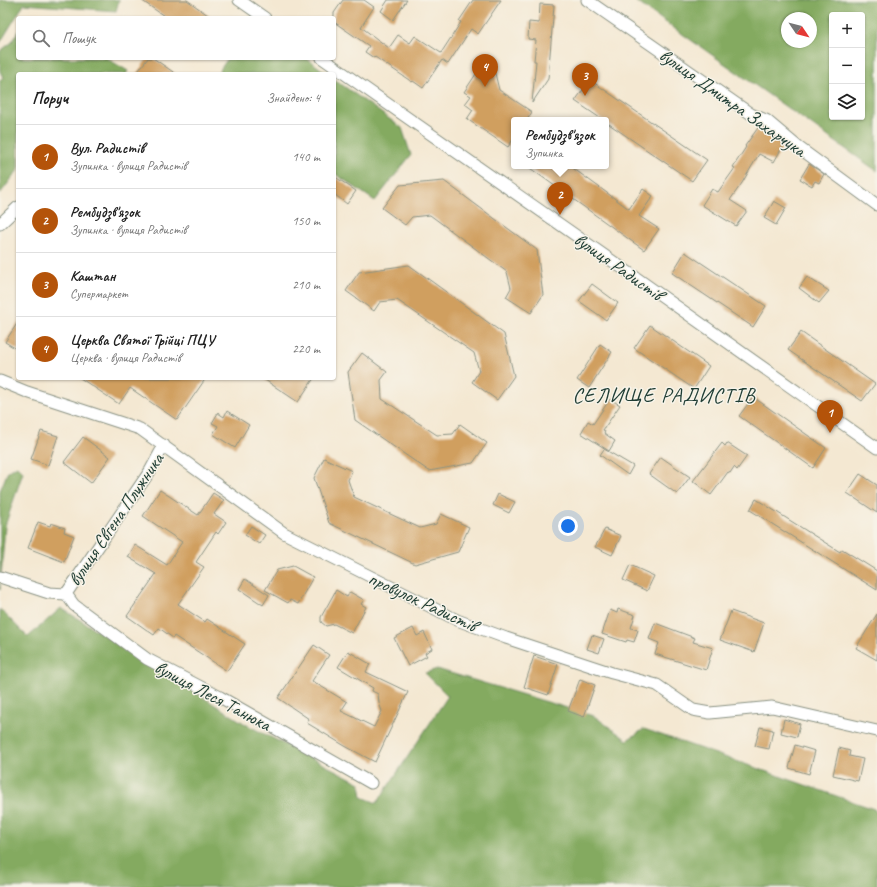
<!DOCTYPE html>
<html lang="uk">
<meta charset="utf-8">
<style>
:root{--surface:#fff;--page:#f6f6f6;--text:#222;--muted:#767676;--line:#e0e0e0;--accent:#b45309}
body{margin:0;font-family:Caveat,sans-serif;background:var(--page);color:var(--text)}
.controls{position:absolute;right:12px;top:12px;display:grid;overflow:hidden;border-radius:4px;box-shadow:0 1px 3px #0004}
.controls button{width:36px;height:36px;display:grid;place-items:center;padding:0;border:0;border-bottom:1px solid var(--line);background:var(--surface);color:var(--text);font:20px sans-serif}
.compass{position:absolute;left:781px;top:12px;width:36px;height:36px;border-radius:50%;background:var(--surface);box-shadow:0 1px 3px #0004;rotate:125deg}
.you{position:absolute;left:568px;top:526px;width:14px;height:14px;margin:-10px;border:3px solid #fff;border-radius:50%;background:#1a73e8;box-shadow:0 0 0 6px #1a73e833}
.badge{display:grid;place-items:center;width:26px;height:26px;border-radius:50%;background:var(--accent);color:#fff;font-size:13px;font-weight:700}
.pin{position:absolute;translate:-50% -33px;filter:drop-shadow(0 1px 2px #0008)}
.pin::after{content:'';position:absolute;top:21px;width:14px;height:12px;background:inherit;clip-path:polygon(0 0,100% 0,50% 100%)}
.popup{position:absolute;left:511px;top:117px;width:98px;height:52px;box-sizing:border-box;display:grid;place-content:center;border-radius:4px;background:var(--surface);filter:drop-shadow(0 1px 3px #0005);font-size:13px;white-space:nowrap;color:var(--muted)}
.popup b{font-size:15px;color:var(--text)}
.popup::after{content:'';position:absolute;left:50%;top:100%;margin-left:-8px;border:8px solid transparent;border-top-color:var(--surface)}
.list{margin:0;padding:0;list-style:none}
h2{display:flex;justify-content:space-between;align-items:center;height:52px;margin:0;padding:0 16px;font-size:17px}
h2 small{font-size:13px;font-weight:400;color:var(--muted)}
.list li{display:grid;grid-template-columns:26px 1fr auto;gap:12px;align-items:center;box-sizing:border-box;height:64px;padding:0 16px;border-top:1px solid var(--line)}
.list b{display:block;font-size:15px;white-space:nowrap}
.list p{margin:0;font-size:13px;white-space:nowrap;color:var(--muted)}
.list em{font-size:13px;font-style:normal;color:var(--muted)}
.icon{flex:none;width:22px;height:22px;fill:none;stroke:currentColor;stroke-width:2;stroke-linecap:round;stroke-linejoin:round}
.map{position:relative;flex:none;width:877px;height:887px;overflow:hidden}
.search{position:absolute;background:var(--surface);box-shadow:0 1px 3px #0004;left:16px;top:16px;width:320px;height:44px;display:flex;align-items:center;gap:10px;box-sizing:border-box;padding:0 14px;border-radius:4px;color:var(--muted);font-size:15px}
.panel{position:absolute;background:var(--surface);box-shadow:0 1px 3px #0004;left:16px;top:72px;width:320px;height:308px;border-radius:4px}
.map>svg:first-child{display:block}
</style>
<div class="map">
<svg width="877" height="887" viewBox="0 0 877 887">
<rect width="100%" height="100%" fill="#f7f3e8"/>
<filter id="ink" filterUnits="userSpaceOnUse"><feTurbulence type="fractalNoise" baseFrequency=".025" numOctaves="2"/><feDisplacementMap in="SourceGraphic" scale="8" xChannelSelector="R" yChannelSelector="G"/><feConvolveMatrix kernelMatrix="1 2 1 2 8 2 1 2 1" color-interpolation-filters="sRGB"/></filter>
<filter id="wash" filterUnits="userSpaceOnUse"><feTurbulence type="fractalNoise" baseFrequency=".012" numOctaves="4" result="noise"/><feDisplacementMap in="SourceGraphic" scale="16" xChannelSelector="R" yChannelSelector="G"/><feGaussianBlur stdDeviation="0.9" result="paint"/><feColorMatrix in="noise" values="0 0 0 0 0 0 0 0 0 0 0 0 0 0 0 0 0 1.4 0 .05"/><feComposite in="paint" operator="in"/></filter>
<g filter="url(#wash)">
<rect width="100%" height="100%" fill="#f4e8d2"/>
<path fill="#84aa60" stroke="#52744a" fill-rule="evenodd" d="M0 0H119L116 11 24 4 0 43Z
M634 0H877V171ZM832 15H862V117H832ZM787 18H811V42H787Z
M18 31V58H106L128 71 126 74H18V170L0 194V80L3 78 0 71V51L11 43Z
M228 58H306L328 74H217Z
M334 79 402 128 411 155 375 201 334 173Z
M17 466 23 472 5 526 0 590V491L8 471Z
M61 608 247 725 360 783 362 797 377 803 448 696 425 673 437 669 594 716 627 740 644 729 874 809 877 813V887H0V609L28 637Z"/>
<g id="blocks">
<path fill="#d09f5f" d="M141 0H187L212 18H167Z
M343 0H364L374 7 361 27 389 48 398 35 410 43 415 36 441 53 461 22 459 21 473 0H501L478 34 471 29 448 64 442 60 423 88 413 81 412 82 375 57 374 58 365 52 369 46 334 22V13Z
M388 0H407L393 20 381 11Z
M540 4 554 5 548 79 532 103 536 61H534L536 40 528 39 529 22 539 23Z
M148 58H153L176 74H136Z
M494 69 499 90 532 112 527 120H514V138L508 147 467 119 473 110 465 104 471 96 464 92 478 71Z
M590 80 707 160 692 181 606 122V120H603L575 101Z
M760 125 770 133 769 134 784 144 774 162 759 154 742 183 730 200 747 211 736 226 702 205 712 189 718 192 735 168 733 167 746 147 745 146Z
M809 164 824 174 819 183 815 181 812 186 800 179Z
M527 166H570L629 209 643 189 653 196 639 216 659 229 644 250Z
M334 176 356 191 347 204 334 194Z
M444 181 537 250 543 295 531 313 506 297 511 288 507 272 430 215 412 217 405 225 382 208 400 185Z
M774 201 786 208 776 225 764 218Z
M685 252 766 306 753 327 672 273Z
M409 265 504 334 514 376 497 400 472 382 479 371 474 353 397 300 380 302 374 311 346 291 359 272Z
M807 277 829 291 819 303 799 288Z
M592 284 618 303 606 320 579 301Z
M18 322V350L5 342Z
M650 325 709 366 694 389 634 348Z
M801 332 875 384 862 401 788 350Z
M600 344 612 352 589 388 577 380Z
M362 353 387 372 381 380 382 399 437 435 453 434 460 424 487 443 473 463 429 471 355 420 348 372Z
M80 378H206L177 420 130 388 119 404Z
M262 378H314L298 402Z
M753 397 826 448 813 468 739 416Z
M610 399 620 405 603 430 605 431 604 433 615 441 609 451 581 433 588 421 593 424Z
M227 411 249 425 235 448 213 434 218 426 212 423 218 413 224 417Z
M41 431 58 436 48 465 31 459Z
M83 437 110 457 91 483 64 462Z
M722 443 725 446 727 443 747 456 737 470 734 467 730 473 728 472 711 495 693 481Z
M604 449 633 466 628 475 600 455Z
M661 457 690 477 677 494 649 474Z
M324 458 352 471 348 480 354 497 420 528 436 524 441 514 469 527 458 552 415 564 329 523 314 478Z
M860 474 877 485V513L847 493Z
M160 490 198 515 213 493 224 500 214 514 226 522 218 534 216 532 196 562 204 567 178 604 205 622 207 619 245 644 227 671 174 636 173 638 159 628 154 635 127 616 156 574 128 557 135 545 167 565 182 542 143 516Z
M498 494 515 502 509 513 493 505Z
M756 499 840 552 842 549 877 571V590L750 510Z
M38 522 50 526 51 523 65 528 64 532 74 536 64 562 28 548Z
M251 526 265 535 259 544 245 535Z
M605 529 621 536 612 555 595 547Z
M630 565 654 576 647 591 623 580Z
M293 566 313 577 298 604 290 600 288 603 265 590 277 570Z
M245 579 269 595 263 605 239 589Z
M336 590 347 597 350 592 364 600 361 604 366 607 352 633 334 624 326 626 321 622V617Z
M618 609 635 615 631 628 638 630 634 642 627 640 626 642 602 634 610 610 617 613Z
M731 611 764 623 754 652 720 640Z
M877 614V660L856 648Z
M655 623 695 638 693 642 713 648 706 670 655 654 659 643 649 639Z
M413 628 417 636 424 632 432 649 425 653 427 656 408 666 394 638Z
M592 635 604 639 599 653 587 649Z
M314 645 329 655 312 681 347 702 341 711 374 727 382 711 379 703 378 694 372 691 373 688 338 667 348 651 370 664 366 672 408 692 375 762 345 746 307 723 309 719 278 698Z
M534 656 558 664 548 695 524 687Z
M580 679 595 685 584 717 568 711Z
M784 719 800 724 797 737 781 733Z
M760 727 773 730 769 749 755 746Z
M795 745 815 751 809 774 789 768Z
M839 748 850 751 849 756 863 759 858 781 833 775Z"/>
</g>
</g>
<g filter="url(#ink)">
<use href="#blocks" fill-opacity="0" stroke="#8a9283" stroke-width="1"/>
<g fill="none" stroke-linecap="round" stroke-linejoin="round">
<g stroke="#8a9283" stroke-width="13">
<path id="minor" d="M239 0 265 18
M587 0 751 114 766 120 798 147 877 205
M322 58 638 279 877 448
M0 224 18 207
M0 381 27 392 140 429 284 533 457 620 506 638 612 673 657 685 693 710 710 713 772 707 877 731
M0 577 49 593 66 594
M66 594 74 605 147 659 220 697 371 783
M66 594 150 471 164 445"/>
</g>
<use href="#minor" stroke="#fff" stroke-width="11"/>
</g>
</g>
<g text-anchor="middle" stroke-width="3" stroke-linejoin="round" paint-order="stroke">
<g font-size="19" fill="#1f3d34" stroke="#f7f3e8">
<text transform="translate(733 102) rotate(35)" y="7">вулиця Дмитра Захарчука</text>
<text transform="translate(619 266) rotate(35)" y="7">вулиця Радистів</text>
<text transform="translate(115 519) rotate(-56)" y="7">вулиця Євгена Плужника</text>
<text transform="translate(423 601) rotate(25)" y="7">провулок Радистів</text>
<text transform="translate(213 695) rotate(28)" y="7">вулиця Леся Танюка</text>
</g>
<g font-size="21" letter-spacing="1" fill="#1f3d34" stroke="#f7f3e8">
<text x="664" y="402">СЕЛИЩЕ РАДИСТІВ</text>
</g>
</g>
</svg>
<div class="controls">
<button>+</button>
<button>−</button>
<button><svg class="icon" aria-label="layers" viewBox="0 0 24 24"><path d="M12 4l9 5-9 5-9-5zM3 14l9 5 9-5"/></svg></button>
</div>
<svg class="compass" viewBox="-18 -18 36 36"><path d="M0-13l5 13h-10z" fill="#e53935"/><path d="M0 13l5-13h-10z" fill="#767676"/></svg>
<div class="you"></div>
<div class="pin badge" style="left:830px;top:433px">1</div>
<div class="pin badge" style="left:560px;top:215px">2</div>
<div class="popup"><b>Рембудзв'язок</b>Зупинка</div>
<div class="pin badge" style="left:585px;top:96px">3</div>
<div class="pin badge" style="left:485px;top:87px">4</div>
<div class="search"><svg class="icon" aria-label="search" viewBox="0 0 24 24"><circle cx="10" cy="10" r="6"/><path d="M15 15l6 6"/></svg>Пошук</div>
<section class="panel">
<h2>Поруч<small>Знайдено: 4</small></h2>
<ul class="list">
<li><span class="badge">1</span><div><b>Вул. Радистів</b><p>Зупинка · вулиця Радистів</p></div><em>140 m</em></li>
<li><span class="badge">2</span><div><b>Рембудзв'язок</b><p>Зупинка · вулиця Радистів</p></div><em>150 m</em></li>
<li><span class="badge">3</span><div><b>Каштан</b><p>Супермаркет</p></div><em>210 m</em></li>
<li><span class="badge">4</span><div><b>Церква Святої Трійці ПЦУ</b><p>Церква · вулиця Радистів</p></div><em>220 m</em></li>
</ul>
</section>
</div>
